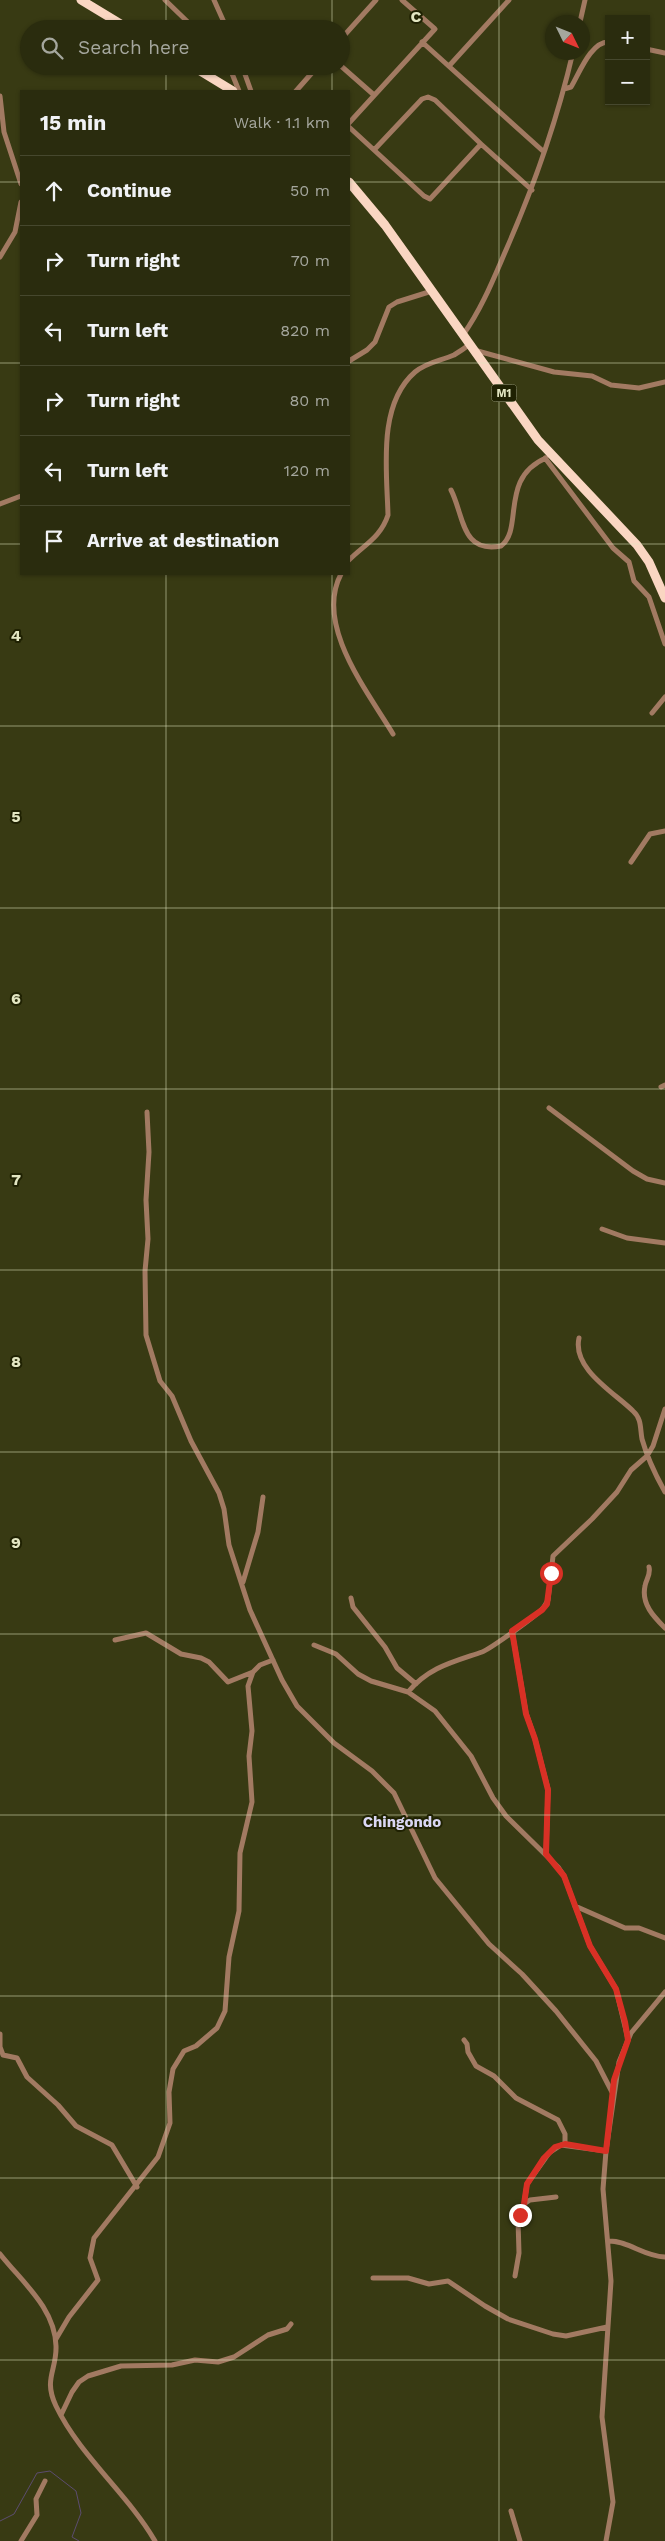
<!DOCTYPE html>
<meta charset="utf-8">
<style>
:root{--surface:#2a2c0e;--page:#323417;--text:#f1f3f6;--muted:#a5a79e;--line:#46482e}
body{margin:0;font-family:"Work Sans",sans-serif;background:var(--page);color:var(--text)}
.controls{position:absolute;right:15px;top:15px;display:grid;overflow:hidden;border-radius:0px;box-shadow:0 1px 4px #0004}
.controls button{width:45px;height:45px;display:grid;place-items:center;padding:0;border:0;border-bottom:1px solid var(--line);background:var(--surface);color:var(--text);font:25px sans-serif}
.compass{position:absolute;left:545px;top:15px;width:45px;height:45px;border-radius:50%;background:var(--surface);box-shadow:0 1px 4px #0004;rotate:133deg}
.stop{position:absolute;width:15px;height:15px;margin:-11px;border:4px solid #d93025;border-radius:50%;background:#fff}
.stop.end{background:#d93025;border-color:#fff;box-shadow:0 1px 5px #0008}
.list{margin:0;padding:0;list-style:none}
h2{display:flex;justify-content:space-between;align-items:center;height:65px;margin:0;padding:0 20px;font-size:21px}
h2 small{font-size:16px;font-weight:400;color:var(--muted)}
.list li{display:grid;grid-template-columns:32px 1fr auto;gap:15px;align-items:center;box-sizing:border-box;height:70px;padding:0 20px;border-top:1px solid var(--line)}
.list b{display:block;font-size:19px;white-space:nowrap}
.list em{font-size:16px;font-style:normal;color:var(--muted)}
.icon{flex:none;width:28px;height:28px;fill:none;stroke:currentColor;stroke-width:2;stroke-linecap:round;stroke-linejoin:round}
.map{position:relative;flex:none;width:665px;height:2541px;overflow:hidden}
.search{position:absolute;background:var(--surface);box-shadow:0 1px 4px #0004;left:20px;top:20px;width:330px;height:55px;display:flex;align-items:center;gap:12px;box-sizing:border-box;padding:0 18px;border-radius:28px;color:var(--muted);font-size:19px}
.panel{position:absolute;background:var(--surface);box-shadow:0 1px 4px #0004;left:20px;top:90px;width:330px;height:485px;border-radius:0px}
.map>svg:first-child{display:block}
</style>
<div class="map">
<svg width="665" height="2541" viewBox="0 0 665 2541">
<rect width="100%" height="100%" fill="#383a13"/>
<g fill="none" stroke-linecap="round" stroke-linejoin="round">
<path stroke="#5b4c6f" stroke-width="1" d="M0 2521 14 2514 37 2473 50 2471 76 2491 81 2513 72 2537 79 2541"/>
<path stroke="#a27a62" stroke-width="5" d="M165 0 195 29
M214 0 227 29
M580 22 585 0
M341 39 376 0
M422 42 544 152
M646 49 665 53
M229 66 239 91
M242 66 251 91
M341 66 374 95
M449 66 509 0
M564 89 571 87C579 74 591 41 609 42
M296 91 318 66
M0 96 4 132 21 184
M428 97 435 100 481 144 430 199 424 196 374 150 422 99Z
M349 123 435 29 402 0
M349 127 374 150
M481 144 532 190
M0 257 15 232 21 202
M463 335C482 308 493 280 506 250 534 186 557 121 573 52
M474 350 554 372 592 376 611 385 639 388 665 382
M349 361 367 350 375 342 389 307 397 302 432 291
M545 458 613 548 629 562 634 581 649 597 665 644
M451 490C464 515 461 554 501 546 524 529 499 478 546 458
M0 504 21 496
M349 560C364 545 381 537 388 515 387 471 377 405 415 372 427 362 440 361 454 355 459 352 465 348 470 344
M341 574C314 625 368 692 393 734
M652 713 665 697
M631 862 650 834 665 831
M661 1087 665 1085
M549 1108 633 1171 647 1179 665 1183
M147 1112 149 1152 146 1200 148 1239 145 1271 146 1335 160 1381 172 1396 191 1441 219 1493 224 1509 229 1545 250 1610 282 1680 297 1706 334 1743 372 1771 394 1793 435 1878 489 1944 522 1974 556 2011 596 2061 613 2094
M602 1229 627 1238 665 1243
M579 1338C572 1369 615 1393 633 1411 642 1419 640 1429 642 1439 647 1457 656 1476 665 1492
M649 1567C651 1575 646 1579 645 1586 641 1604 654 1617 665 1628
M243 1582 258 1532 263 1497
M351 1598 353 1607 385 1647 397 1668 416 1684
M512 1631 526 1713 535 1739 548 1789 546 1854
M115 1640 146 1633 181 1654 201 1658 209 1662 228 1682 253 1672
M314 1645 336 1654 358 1674 371 1681 408 1692 435 1711 471 1756 493 1798 506 1816 558 1867 564 1876 590 1946 616 1989 628 2039
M408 1692C429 1667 453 1662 482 1652 490 1649 538 1615 544 1607L548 1600 553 1556 592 1519 617 1492 631 1470 647 1456 653 1446 665 1409
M575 1906 625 1928H639L665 1938
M0 2034V2047L3 2055 17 2058 27 2077 58 2105 76 2126 112 2145 137 2187
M464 2040 467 2044 468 2052 476 2066 494 2076 516 2098 558 2120 565 2134V2144
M524 2204 530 2200 556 2197
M609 2241C629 2241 643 2256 665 2257
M0 2254C22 2282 55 2308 56 2346 57 2370 43 2379 56 2406 80 2456 127 2493 155 2541
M515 2276 519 2253 518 2220 524 2204 527 2184 549 2153 561 2145 606 2151
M373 2278H408L429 2284 448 2281 485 2306 508 2319 553 2334 566 2336 607 2327
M56 2339 69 2317 98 2280 90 2258 94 2238 158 2157 170 2123 169 2092 173 2069 184 2051 196 2046 217 2028 225 2011 229 1957 239 1911 240 1853 252 1802 249 1756 252 1731 248 1686 253 1672 260 1665 273 1660
M61 2415 72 2392 79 2382 88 2376 121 2366 172 2365 195 2360 218 2362 234 2357 268 2335 287 2329 291 2324
M511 2511 520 2541
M21 2541 37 2515 36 2499 45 2481
M606 2541 613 2502 602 2417 611 2281 603 2189 606 2151 619 2062 631 2033 665 1992"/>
<path stroke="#fad6c2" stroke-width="9" d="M81 0 129 29
M192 66 233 91
M349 182 385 225 538 440 637 545 649 562 665 598"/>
</g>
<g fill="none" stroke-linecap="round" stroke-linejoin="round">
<path stroke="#d93025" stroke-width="6" d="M520 2215 524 2204 527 2184 544 2158 555 2147 565 2144 606 2151 614 2080 628 2040 625 2022 616 1989 590 1946 564 1876 546 1854 548 1790 535 1739 526 1714 512 1631 542 1610 547 1604 551 1573"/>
</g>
<path fill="none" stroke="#e3e6c2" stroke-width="1" stroke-opacity="0.55" d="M166 0V29M332 0V29M499 0V2541M166 66V91M332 66V91M0 182H21M349 182H665M0 363H21M349 363H665M0 544H21M349 544H665M166 574V2541M332 574V2541M0 726H665M0 908H665M0 1089H665M0 1270H665M0 1452H665M0 1634H665M0 1815H665M0 1996H665M0 2178H665M0 2360H665"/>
<g text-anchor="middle" stroke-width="4" stroke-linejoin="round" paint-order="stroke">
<rect fill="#1f2102" stroke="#a8ab88" stroke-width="1" x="491.5" y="384.5" width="25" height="17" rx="4"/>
<g font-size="11" font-weight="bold" fill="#e3e6c2">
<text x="504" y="397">M1</text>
</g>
<g font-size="15" font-weight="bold" fill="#dad7f4" stroke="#1f2102">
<text x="402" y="1827">Chingondo</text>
</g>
</g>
<g font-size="16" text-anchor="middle" font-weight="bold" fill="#e3e6c2" stroke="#1f2102" stroke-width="4" stroke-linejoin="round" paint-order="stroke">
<text x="416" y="22">C</text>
<text x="16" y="641">4</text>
<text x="16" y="822">5</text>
<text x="16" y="1004">6</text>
<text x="16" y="1185">7</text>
<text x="16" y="1367">8</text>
<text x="16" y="1548">9</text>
</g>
</svg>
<div class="controls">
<button>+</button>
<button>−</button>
</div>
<svg class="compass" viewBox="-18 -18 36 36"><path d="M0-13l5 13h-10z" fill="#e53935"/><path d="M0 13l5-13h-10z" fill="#a5a79e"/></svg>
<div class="stop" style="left:551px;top:1573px"></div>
<div class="stop end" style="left:520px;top:2215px"></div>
<div class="search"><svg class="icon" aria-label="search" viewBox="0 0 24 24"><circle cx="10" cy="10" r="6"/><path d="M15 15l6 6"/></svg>Search here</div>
<section class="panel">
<h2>15 min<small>Walk · 1.1 km</small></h2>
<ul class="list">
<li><svg class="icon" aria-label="ahead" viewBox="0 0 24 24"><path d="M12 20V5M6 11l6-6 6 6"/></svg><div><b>Continue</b></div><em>50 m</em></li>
<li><svg class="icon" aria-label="right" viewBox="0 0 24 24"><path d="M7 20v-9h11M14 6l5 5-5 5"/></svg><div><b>Turn right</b></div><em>70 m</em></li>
<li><svg class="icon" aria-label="left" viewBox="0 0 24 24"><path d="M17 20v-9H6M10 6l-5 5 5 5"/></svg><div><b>Turn left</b></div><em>820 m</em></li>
<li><svg class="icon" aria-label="right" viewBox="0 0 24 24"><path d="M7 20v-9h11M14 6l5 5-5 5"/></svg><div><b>Turn right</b></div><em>80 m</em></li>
<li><svg class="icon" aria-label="left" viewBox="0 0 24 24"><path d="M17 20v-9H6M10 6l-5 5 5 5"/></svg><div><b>Turn left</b></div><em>120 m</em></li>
<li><svg class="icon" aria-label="arrive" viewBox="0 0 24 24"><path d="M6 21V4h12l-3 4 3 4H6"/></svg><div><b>Arrive at destination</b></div></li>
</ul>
</section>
</div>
